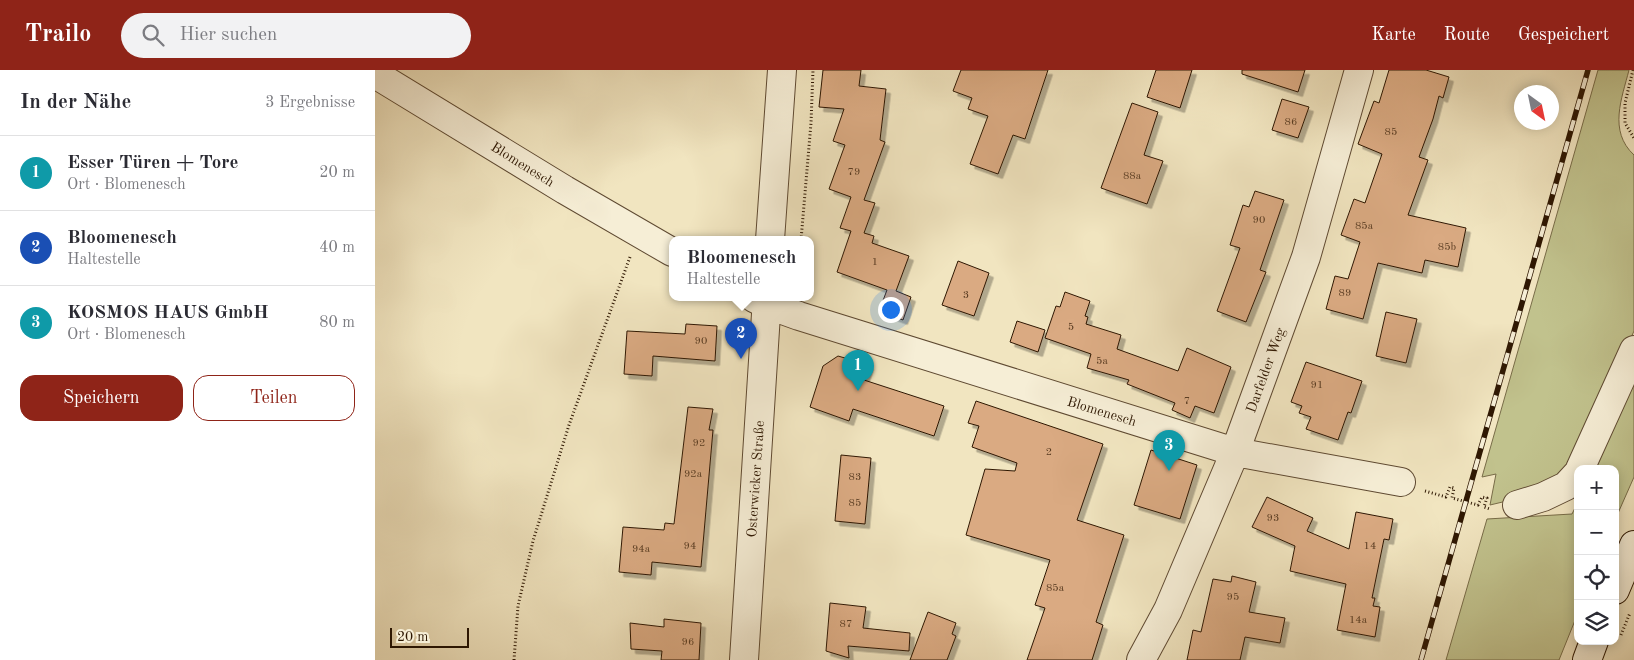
<!DOCTYPE html>
<html lang="de">
<meta charset="utf-8">
<style>
:root{--surface:#fff;--page:#f2f2f3;--text:#2b2b33;--muted:#7c7c81;--line:#e1e1e2;--accent:#8f2418}
body{margin:0;font-family:"Old Standard TT",serif;background:var(--page);color:var(--text)}
.controls{position:absolute;right:15px;bottom:15px;display:grid;overflow:hidden;border-radius:10px;box-shadow:0 2px 12px #0003}
.controls button{width:45px;height:45px;display:grid;place-items:center;padding:0;border:0;border-bottom:1px solid var(--line);background:var(--surface);color:var(--text);font:25px sans-serif}
.compass{position:absolute;left:1139px;top:15px;width:45px;height:45px;border-radius:50%;background:var(--surface);box-shadow:0 2px 12px #0003;rotate:147deg}
.scale{position:absolute;left:15px;bottom:12px;width:79px;box-sizing:border-box;padding-left:5px;border:2px solid #2e1702;border-top:0;font-size:14px;line-height:18px;white-space:nowrap;color:#2e1702;-webkit-text-stroke:4px #f6eed6;paint-order:stroke}
.you{position:absolute;left:515px;top:239px;width:18px;height:18px;margin:-12px;border:4px solid #fff;border-radius:50%;background:#1a73e8;box-shadow:0 0 0 8px #1a73e833}
.badge{display:grid;place-items:center;width:32px;height:32px;border-radius:50%;background:var(--accent);color:#fff;font-size:16px;font-weight:700}
.pin{position:absolute;translate:-50% -41px;filter:drop-shadow(0 1px 2px #0008)}
.pin::after{content:'';position:absolute;top:26px;width:18px;height:15px;background:inherit;clip-path:polygon(0 0,100% 0,50% 100%)}
.popup{position:absolute;left:294px;top:166px;width:145px;height:65px;box-sizing:border-box;display:grid;place-content:center;border-radius:10px;background:var(--surface);filter:drop-shadow(0 1px 4px #0005);font-size:16px;white-space:nowrap;color:var(--muted)}
.popup b{font-size:19px;color:var(--text)}
.popup::after{content:'';position:absolute;left:50%;top:100%;margin-left:-10px;border:10px solid transparent;border-top-color:var(--surface)}
.list{margin:0;padding:0;list-style:none}
h2{display:flex;justify-content:space-between;align-items:center;height:65px;margin:0;padding:0 20px;font-size:21px}
h2 small{font-size:16px;font-weight:400;color:var(--muted)}
.list li{display:grid;grid-template-columns:32px 1fr auto;gap:15px;align-items:center;box-sizing:border-box;height:75px;padding:0 20px;border-top:1px solid var(--line)}
.list b{display:block;font-size:19px;white-space:nowrap}
.list p{margin:0;font-size:16px;white-space:nowrap;color:var(--muted)}
.list em{font-size:16px;font-style:normal;color:var(--muted)}
.actions{display:flex;gap:10px;padding:15px 20px}
.actions a{flex:1;padding:11px 0;border:1px solid var(--accent);border-radius:15px;text-align:center;font-size:18px;color:var(--accent)}
.actions .main{background:var(--accent);color:#fff}
.icon{flex:none;width:28px;height:28px;fill:none;stroke:currentColor;stroke-width:2;stroke-linecap:round;stroke-linejoin:round}
.map{position:relative;flex:none;width:1259px;height:590px;overflow:hidden}
header{display:flex;align-items:center;gap:30px;box-sizing:border-box;height:70px;padding:0 25px;background:var(--accent);color:#fff}
header strong{font-size:24px}
nav{display:flex;gap:28px;margin-inline-start:auto;font-size:18px}
.search{width:350px;height:45px;background:var(--page);display:flex;align-items:center;gap:12px;box-sizing:border-box;padding:0 18px;border-radius:28px;color:var(--muted);font-size:19px}
main{display:flex}
aside{flex:1;background:var(--surface)}
.map>svg:first-child{display:block}
</style>
<header>
<strong>Trailo</strong>
<div class="search"><svg class="icon" aria-label="search" viewBox="0 0 24 24"><circle cx="10" cy="10" r="6"/><path d="M15 15l6 6"/></svg>Hier suchen</div>
<nav><a>Karte</a><a>Route</a><a>Gespeichert</a></nav>
</header>
<main>
<aside>
<h2>In der Nähe<small>3 Ergebnisse</small></h2>
<ul class="list">
<li><span class="badge" style="background:#0f9aa8">1</span><div><b>Esser Türen + Tore</b><p>Ort · Blomenesch</p></div><em>20 m</em></li>
<li><span class="badge" style="background:#1a4fb4">2</span><div><b>Bloomenesch</b><p>Haltestelle</p></div><em>40 m</em></li>
<li><span class="badge" style="background:#0f9aa8">3</span><div><b>KOSMOS HAUS GmbH</b><p>Ort · Blomenesch</p></div><em>80 m</em></li>
</ul>
<div class="actions"><a class="main">Speichern</a><a>Teilen</a></div>
</aside>
<div class="map">
<svg width="1259" height="590" viewBox="0 0 1259 590">
<defs>
<filter id="shadow"><feDropShadow dx="4.5" dy="4.5" stdDeviation="0" flood-color="#0004"/></filter>
</defs>
<rect width="100%" height="100%" fill="#f1e5c0"/>
<filter id="stains"><feTurbulence type="fractalNoise" baseFrequency=".004" numOctaves="4"/><feColorMatrix values="0 0 0 0 .2 0 0 0 0 .09 0 0 0 0 .02 0 0 0 .5 -.17"/></filter>
<radialGradient id="worn" r=".72"><stop offset=".6" stop-color="#630" stop-opacity="0"/><stop offset="1" stop-color="#630" stop-opacity=".3"/></radialGradient>
<path fill="#c1c28d" stroke="#786c48" d="M1223 0H1254C1247 28 1233 61 1259 85V261L1199 395 1157 425 1115 435 1121 404 1107 407Z
M1259 306V407L1240 450V399H1217Z
M1203 432V543L1184 590H1071L1112 449 1197 444Z"/>
<path fill="#daaa82" stroke="#2e1702" filter="url(#shadow)" d="M448 0H486L484 16 511 19 505 70 510 72 489 130 500 133 489 163 499 166 497 173 534 186 521 221 536 227 528 250 504 241 512 220 462 202 476 161 465 158 476 127 454 119 470 75 458 71 469 39 444 37Z
M586 0H673L650 69 638 65 623 104 595 94 613 46 593 39 597 28 578 21Z
M781 0H817L805 38 772 27Z
M867 0H930L923 22 867 4Z
M1014 0H1051L1074 7 1068 28 1064 26 1058 49 1044 87 1053 90 1033 145 1091 158 1083 197 1050 190 1047 203 1003 193 988 249 951 239 960 206 973 209 985 172 966 165 979 129 990 133 1007 84 983 74 999 31 1004 33Z
M907 29 934 37 923 68 897 60Z
M757 33 783 42 769 85 788 91 772 134 726 118Z
M880 121 909 130 885 200 891 202 871 252 842 241 865 178 855 175 868 135 874 137Z
M583 191 614 203 599 246 567 235Z
M690 222 715 231 710 246 713 247 711 254 746 265 742 279 803 301 812 278 856 297 839 343 820 336 815 348 797 340 800 333 752 314 754 310 712 298 716 284 670 268 681 236 685 237Z
M1011 242 1042 249 1031 293 1001 286Z
M642 251 670 260 663 282 635 272Z
M311 254 342 256 340 291 278 286 277 306 249 304 252 261 310 264Z
M463 286 494 295 489 310 569 336 559 366 478 339 474 351 435 337 448 296Z
M931 292 987 311 976 343 973 342 963 370 931 359 936 347 924 343 927 336 916 332Z
M601 331 728 374 702 450 749 465 721 552 728 555 717 590H652L670 538 660 535 675 490 591 465 610 399 640 401 642 393 597 377 604 356 593 353Z
M313 337 338 339 334 360H338L326 497 277 492 276 505 244 502 248 457 289 460 290 453 299 454Z
M776 380 822 395 805 449 759 435Z
M466 385 496 388 490 454 460 451Z
M892 427 938 448 932 461 974 479 981 442 1018 449 1014 470 1009 469 997 528H1000L998 536 1005 537 1000 567 962 560 971 514 915 501 920 476 877 457Z
M857 506 881 512 874 542 910 548 905 573 870 567 865 590H812L818 560 826 562 838 509 856 512Z
M455 533 491 537 488 558 535 563 534 581 473 576 474 588 451 581Z
M553 542 581 553 577 564 581 566 572 590H535Z
M289 549 326 553 324 590H286L287 581 256 579 255 553 289 557Z"/>
<g fill="none" stroke-linecap="round" stroke-linejoin="round">
<g stroke="#5f4a32" stroke-width="30">
<path id="street" d="M0 4 190 120 297 182
M395 170 407 0
M379 228 391 234 424 246 860 382 1026 412
M1205 399 1259 280
M1142 435 1168 427 1191 416 1203 403
M369 590 392 228
M766 590 793 540 860 382 931 187 984 0"/>
</g>
<g stroke="#2e1702" stroke-width="30">
<path id="secondary" d="M1240 520 1259 475
M1212 590 1219 571"/>
</g>
<path stroke="#2e1702" stroke-width="3" stroke-dasharray="1 2.5" stroke-linecap="butt" d="M1258 0 1250 33V53L1259 68
M426 170 436 53 438 0
M1050 421 1071 427 1075 417 1079 418 1077 428 1103 435 1107 427 1112 428 1109 437 1115 439
M1246 565 1255 543
M139 590 143 536 158 471 194 355 255 187"/>
<use href="#street" stroke="#f6eed6" stroke-width="28"/>
<use href="#secondary" stroke="#f6eed6" stroke-width="28"/>
<g stroke="#2e1702" stroke-width="5.5">
<path id="rail" d="M1046 590 1213 0"/>
</g>
<use href="#rail" stroke="#f6eed6" stroke-width="4" stroke-dasharray="11" stroke-linecap="butt"/>
</g>
<g text-anchor="middle" stroke-width="4" stroke-linejoin="round" paint-order="stroke">
<g font-size="11" fill="#593c22">
<text x="916" y="55">86</text>
<text x="1016" y="65">85</text>
<text x="479" y="105">79</text>
<text x="757" y="109">88a</text>
<text x="884" y="153">90</text>
<text x="989" y="159">85a</text>
<text x="1072" y="180">85b</text>
<text x="500" y="195">1</text>
<text x="970" y="226">89</text>
<text x="591" y="228">3</text>
<text x="696" y="260">5</text>
<text x="326" y="274">90</text>
<text x="727" y="294">5a</text>
<text x="942" y="318">91</text>
<text x="812" y="334">7</text>
<text x="324" y="376">92</text>
<text x="674" y="385">2</text>
<text x="318" y="407">92a</text>
<text x="480" y="410">83</text>
<text x="480" y="436">85</text>
<text x="898" y="451">93</text>
<text x="315" y="479">94</text>
<text x="995" y="479">14</text>
<text x="266" y="482">94a</text>
<text x="680" y="521">85a</text>
<text x="858" y="530">95</text>
<text x="983" y="553">14a</text>
<text x="471" y="557">87</text>
<text x="313" y="575">96</text>
</g>
<g font-size="14" fill="#2e1702" stroke="#f6eed6">
<text transform="translate(148 94) rotate(32)" y="5">Blomenesch</text>
<text transform="translate(890 300) rotate(-70)" y="5">Darfelder Weg</text>
<text transform="translate(727 341) rotate(17)" y="5">Blomenesch</text>
<text transform="translate(380 409) rotate(-86)" y="5">Osterwicker Straße</text>
</g>
</g>
<rect width="100%" height="100%" filter="url(#stains)"/>
<rect width="100%" height="100%" fill="url(#worn)"/>
</svg>
<div class="controls">
<button>+</button>
<button>−</button>
<button><svg class="icon" aria-label="locate" viewBox="0 0 24 24"><circle cx="12" cy="12" r="6"/><path d="M12 2v4M12 18v4M2 12h4M18 12h4"/></svg></button>
<button><svg class="icon" aria-label="layers" viewBox="0 0 24 24"><path d="M12 4l9 5-9 5-9-5zM3 14l9 5 9-5"/></svg></button>
</div>
<svg class="compass" viewBox="-18 -18 36 36"><path d="M0-13l5 13h-10z" fill="#e53935"/><path d="M0 13l5-13h-10z" fill="#7c7c81"/></svg>
<div class="scale">20 m</div>
<div class="you"></div>
<div class="pin badge" style="left:483px;top:321px;background:#0f9aa8">1</div>
<div class="pin badge" style="left:366px;top:289px;background:#1a4fb4">2</div>
<div class="popup"><b>Bloomenesch</b>Haltestelle</div>
<div class="pin badge" style="left:794px;top:401px;background:#0f9aa8">3</div>
</div>
</main>
